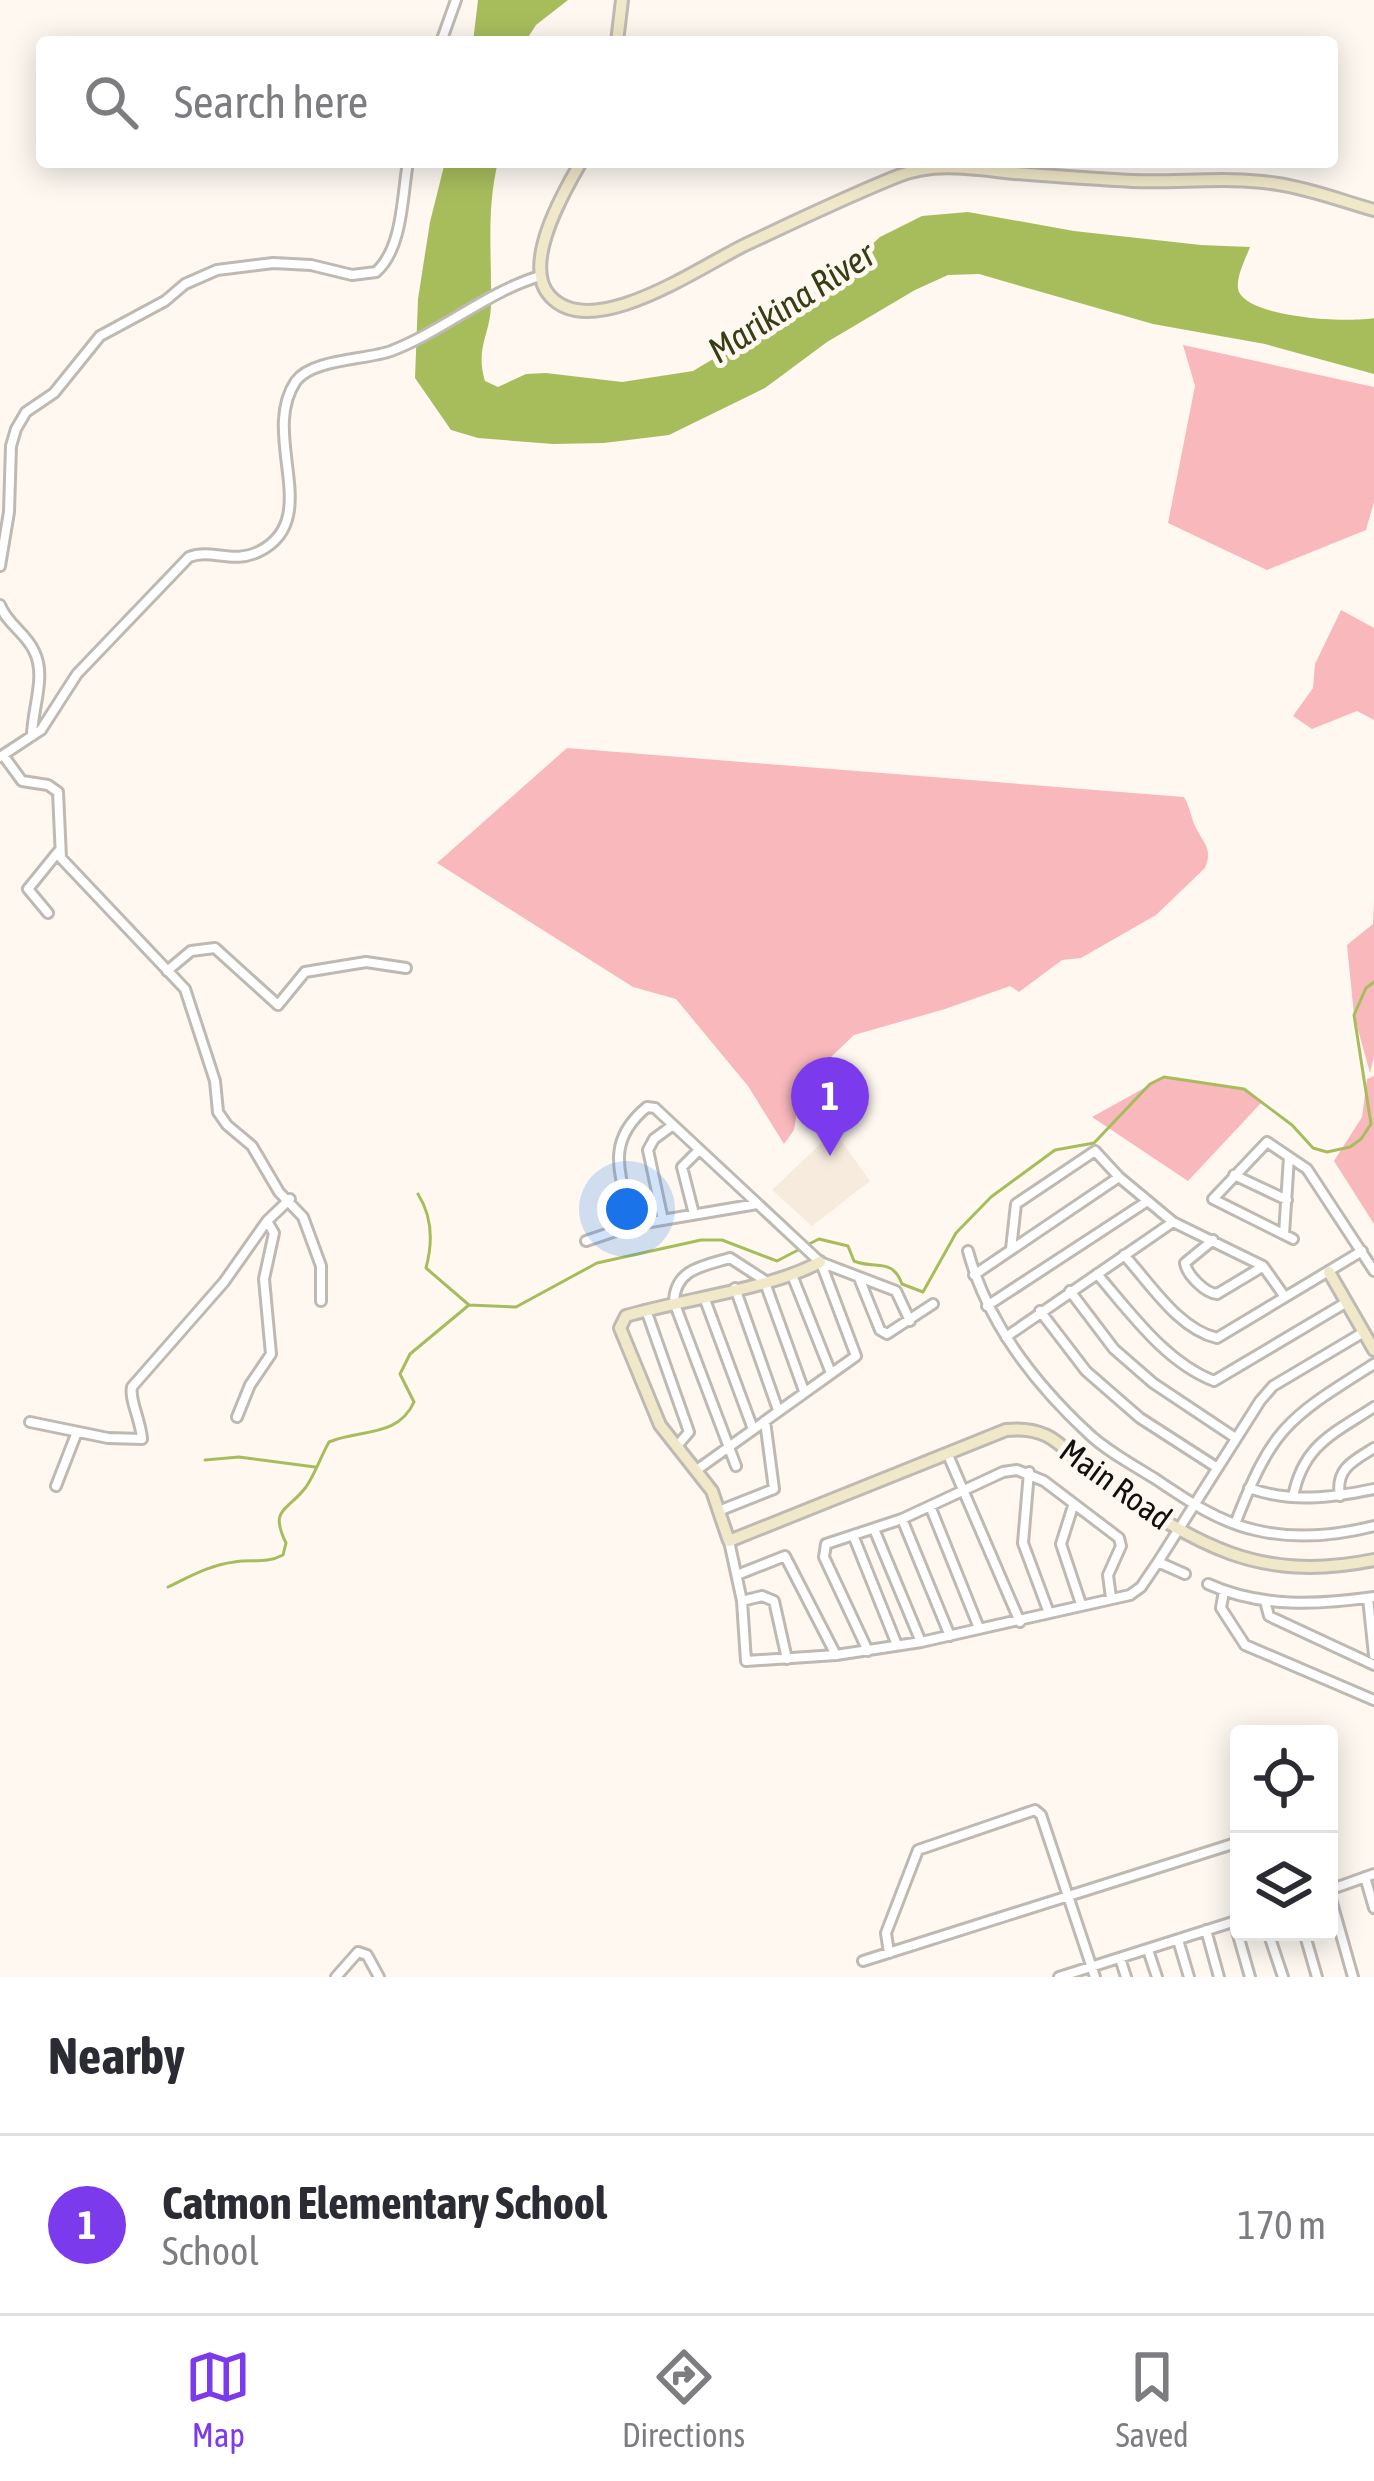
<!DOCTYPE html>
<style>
:root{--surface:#fff;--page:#f7f7f7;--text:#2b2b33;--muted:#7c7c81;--line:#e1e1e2;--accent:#7c3aed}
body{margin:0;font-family:"Asap Condensed",sans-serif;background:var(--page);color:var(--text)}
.controls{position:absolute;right:36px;bottom:36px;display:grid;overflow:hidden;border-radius:12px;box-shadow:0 6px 30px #0003}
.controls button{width:108px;height:108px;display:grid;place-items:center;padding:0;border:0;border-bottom:3px solid var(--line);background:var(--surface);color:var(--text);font:60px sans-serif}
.you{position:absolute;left:627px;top:1209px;width:42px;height:42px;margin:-30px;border:9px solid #fff;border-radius:50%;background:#1a73e8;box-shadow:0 0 0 18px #1a73e833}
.badge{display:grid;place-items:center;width:78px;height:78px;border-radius:50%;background:var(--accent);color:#fff;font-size:39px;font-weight:700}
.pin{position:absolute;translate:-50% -99px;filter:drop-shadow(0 3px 6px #0008)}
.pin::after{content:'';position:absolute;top:63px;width:42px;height:36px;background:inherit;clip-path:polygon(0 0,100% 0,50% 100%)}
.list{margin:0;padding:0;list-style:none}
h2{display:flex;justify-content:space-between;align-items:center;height:156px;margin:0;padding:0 48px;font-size:51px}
h2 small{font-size:39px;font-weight:400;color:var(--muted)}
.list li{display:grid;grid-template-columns:78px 1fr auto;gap:36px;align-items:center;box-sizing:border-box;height:180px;padding:0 48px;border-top:3px solid var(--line)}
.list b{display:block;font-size:45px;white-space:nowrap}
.list p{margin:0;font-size:39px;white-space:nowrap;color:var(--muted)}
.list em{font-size:39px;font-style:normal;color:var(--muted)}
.icon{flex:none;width:66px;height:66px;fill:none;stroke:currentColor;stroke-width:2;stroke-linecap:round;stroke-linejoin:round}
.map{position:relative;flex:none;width:1374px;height:1977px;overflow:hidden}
.search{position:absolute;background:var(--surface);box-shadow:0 6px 30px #0003;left:36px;right:36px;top:36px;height:132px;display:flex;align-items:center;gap:30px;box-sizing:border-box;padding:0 42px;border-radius:12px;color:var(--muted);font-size:45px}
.sheet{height:336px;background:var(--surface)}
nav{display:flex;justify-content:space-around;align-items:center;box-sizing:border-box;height:168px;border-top:3px solid var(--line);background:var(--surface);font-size:33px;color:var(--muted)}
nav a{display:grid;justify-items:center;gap:6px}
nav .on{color:var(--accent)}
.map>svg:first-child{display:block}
</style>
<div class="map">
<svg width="1374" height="1977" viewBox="0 0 1374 1977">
<rect width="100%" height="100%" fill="#fef8f1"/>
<path fill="#f7ebde" d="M834 1131 870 1181 812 1226 772 1190Z"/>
<path fill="#f8b8bc" d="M1183 345 1374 387V502L1366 530 1267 570 1168 523 1195 386Z
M1341 610 1374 628V720L1357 711 1312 729 1293 716 1313 688 1315 664Z
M567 748 1184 797C1190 807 1191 818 1196 828 1204 844 1213 849 1205 868L1156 915 1081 958 1062 960 1019 992 1010 986 945 1009 854 1035 832 1056 807 1089 797 1112 794 1130 784 1144 748 1086 676 999 633 987 437 863Z
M1374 901V1057L1370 1073 1354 1015 1347 945 1373 924Z
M1374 1076V1224L1334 1161 1362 1117 1367 1079Z
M1164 1077 1244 1089 1261 1103 1188 1181 1092 1117Z"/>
<path fill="#a7bd5c" d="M478 0H568L536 25 525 42H473Z
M445 162H498C486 210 492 257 491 306 490 335 475 348 485 381L498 387 526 374 546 373 622 382 693 371 763 329 841 273 880 237 922 216 968 212 1074 231 1201 245 1250 247C1246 258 1234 280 1239 292 1251 318 1349 323 1374 318V374L1265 344 1153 324 979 274 948 275 915 290 827 342 765 388 669 435 604 443 553 444 478 438 451 430 415 378 418 299 430 222Z"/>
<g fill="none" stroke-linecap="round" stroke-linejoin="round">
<path stroke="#a7bd5c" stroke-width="3" d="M418 1194C432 1216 433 1242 426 1268L469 1305
M809 1244 819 1239 848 1246 854 1261C876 1270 892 1257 902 1284L923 1292 956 1233 991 1197 1055 1150 1094 1143 1150 1084 1164 1077 1244 1089 1292 1125 1313 1148 1327 1152 1350 1147 1361 1139 1371 1124 1354 1015 1366 988 1374 982
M205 1460 239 1457 315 1467
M168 1587C189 1577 210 1565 234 1562 252 1559 266 1564 283 1555L286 1543C269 1508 287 1512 306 1487 315 1474 321 1456 329 1442 359 1429 398 1438 414 1402L400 1374 410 1354 469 1305 516 1307 597 1263 701 1240H722L777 1261 800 1249"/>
<g stroke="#bfb9b3" stroke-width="14">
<path id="street" d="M441 42 456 0
M0 566 9 512 11 446 16 429 26 412 54 393 100 336 165 301 185 284 217 270 273 263 311 265 352 275 376 272C403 248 402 196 408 162
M0 605C7 624 26 633 34 651 47 676 32 709 32 736
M3 755 22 781 48 785 58 792 61 858 185 989 215 1081 218 1112 227 1125 252 1146 279 1192 303 1217 321 1266V1301
M0 757 41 730 77 674 189 557C212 548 233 565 260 551 324 518 259 435 296 381 312 359 366 360 391 351 443 331 487 292 540 276
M48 913 28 889 58 852
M167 971 191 951 215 948 278 1005 305 972 366 962 406 968
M1234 1175 1287 1200
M694 1214 682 1167 699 1150
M663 1220 648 1150 654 1139 673 1125
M633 1225C621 1176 603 1143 647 1107L655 1108 820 1262 896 1291 910 1321
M1284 1234 1289 1157
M1293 1239 1213 1199 1267 1142 1307 1169 1374 1271
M1213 1240 1185 1263C1187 1275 1205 1293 1217 1294L1262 1267
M586 1241 633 1225 757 1204
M1011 1249 1016 1204 1095 1151 1119 1177 1173 1222 1263 1266 1285 1297
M968 1251C987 1322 1035 1384 1089 1434 1108 1452 1135 1466 1157 1480 1188 1501 1219 1522 1255 1530 1296 1540 1335 1536 1374 1526
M1124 1255C1150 1283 1178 1329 1217 1338L1362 1251
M1097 1274C1130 1312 1165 1362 1214 1381L1347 1302
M792 1275 831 1373
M974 1275 1119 1177
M859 1278 880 1330 887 1334 933 1304
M735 1288 778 1410
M1070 1291 1114 1349 1153 1383 1234 1437
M704 1297 753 1429
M987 1306 1146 1202
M646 1310 689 1432 677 1446
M1040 1311 1086 1371 1140 1418 1216 1467
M1006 1337 1173 1222
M237 1417 250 1385 271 1354 264 1279 274 1233 267 1221
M30 1422 108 1438 142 1439C141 1421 129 1399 132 1387L224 1282 267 1221 290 1199
M948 1455 1020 1622
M736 1466 674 1302C675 1269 703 1266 730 1258L764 1280 804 1391
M698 1469 856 1356 821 1263
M1029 1472 1023 1543 1049 1613
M56 1486 77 1432
M1249 1488C1291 1503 1331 1498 1374 1489
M1340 1496C1335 1469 1353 1461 1374 1448
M1293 1497C1303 1445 1333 1434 1374 1407
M930 1506 979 1628
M1073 1506 1061 1544 1081 1604
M721 1510 774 1489 765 1421
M902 1519 950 1636
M1235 1524C1273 1426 1287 1419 1374 1364
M874 1529 921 1642
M853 1535 897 1645
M729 1541 742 1601 746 1661 836 1655 921 1642 1130 1595 1141 1587 1158 1562 1260 1401 1273 1386 1364 1332
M1158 1562 1185 1574
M737 1575 785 1556 836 1655
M1208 1584C1261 1608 1318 1605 1374 1597
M1224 1591 1221 1608 1245 1645 1374 1700
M1368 1598 1374 1655
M742 1601 762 1596 774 1601 787 1659
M1265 1601 1269 1616 1374 1665
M868 1651 824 1557 826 1544 902 1519 1003 1472 1017 1470 1044 1481 1119 1538 1121 1546 1108 1575 1111 1598
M1365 1877 1374 1908
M1329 1890 1374 1874
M1329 1892 1353 1977
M1234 1921 1250 1977
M1206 1930 1219 1977
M1268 1932 1283 1977
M1304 1932 1317 1977
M1178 1940 1189 1977
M1148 1950 1157 1977
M889 1953 886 1933 918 1850 1035 1810 1041 1815 1095 1977
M1120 1958 1126 1977
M863 1961 1239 1842
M336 1977 358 1952 367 1955 379 1977
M1059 1977 1239 1920"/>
</g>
<g stroke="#bfb9b3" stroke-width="16">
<path id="secondary" d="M617 42 622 0
M581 162C564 191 521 265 550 296 593 344 705 263 749 243 798 220 848 196 898 176 936 161 975 169 1015 173 1054 176 1093 179 1132 181 1180 183 1230 176 1278 184 1311 189 1342 201 1374 210
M820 1262C771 1289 683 1299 626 1316L620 1328 660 1425 712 1491 729 1541 1006 1430C1057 1425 1064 1454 1100 1479 1196 1543 1255 1584 1374 1560
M1329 1272 1374 1350"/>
</g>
<use href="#street" stroke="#fff" stroke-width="8"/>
<use href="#secondary" stroke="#f0e8c9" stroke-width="10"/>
</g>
<g text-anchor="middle" stroke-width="10" stroke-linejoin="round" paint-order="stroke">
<g font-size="33" fill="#12100e" stroke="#fef8f1">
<text transform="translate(1116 1484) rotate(36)" y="12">Main Road</text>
</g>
<g font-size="36" font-style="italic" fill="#363e16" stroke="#fef8f1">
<text transform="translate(791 302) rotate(-33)" y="13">Marikina River</text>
</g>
</g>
</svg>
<div class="controls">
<button><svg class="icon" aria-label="locate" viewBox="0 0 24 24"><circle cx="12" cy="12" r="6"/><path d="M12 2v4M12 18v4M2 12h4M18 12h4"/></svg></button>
<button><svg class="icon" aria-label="layers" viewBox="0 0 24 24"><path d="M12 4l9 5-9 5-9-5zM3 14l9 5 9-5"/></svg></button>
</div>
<div class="you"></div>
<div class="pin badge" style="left:830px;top:1156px">1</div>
<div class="search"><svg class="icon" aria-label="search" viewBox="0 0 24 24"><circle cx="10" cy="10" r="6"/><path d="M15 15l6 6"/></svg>Search here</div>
</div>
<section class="sheet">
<h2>Nearby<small></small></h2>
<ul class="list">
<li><span class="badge">1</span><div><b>Catmon Elementary School</b><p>School</p></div><em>170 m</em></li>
</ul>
</section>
<nav>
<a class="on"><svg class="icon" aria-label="map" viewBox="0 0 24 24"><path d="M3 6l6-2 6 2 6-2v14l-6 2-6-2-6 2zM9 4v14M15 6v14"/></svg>Map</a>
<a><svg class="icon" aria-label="directions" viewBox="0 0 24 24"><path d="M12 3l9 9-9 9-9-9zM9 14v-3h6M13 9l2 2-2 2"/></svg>Directions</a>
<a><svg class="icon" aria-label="saved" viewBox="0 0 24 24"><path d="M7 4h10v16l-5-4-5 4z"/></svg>Saved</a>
</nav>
